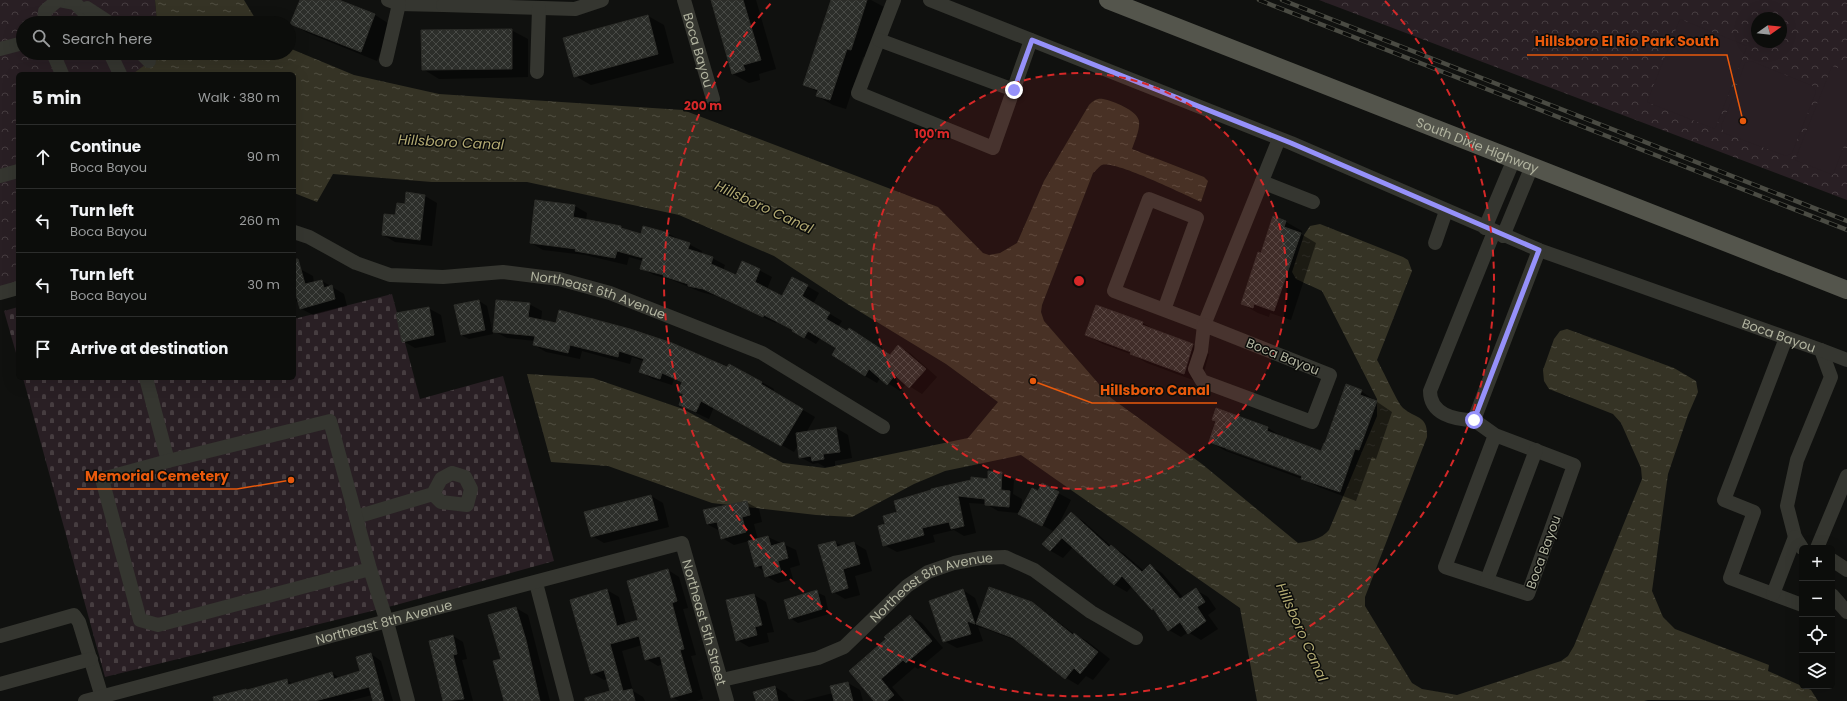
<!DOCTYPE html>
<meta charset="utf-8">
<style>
:root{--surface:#0c0d0b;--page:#151614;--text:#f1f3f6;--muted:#9a9c9d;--line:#2c2d2c}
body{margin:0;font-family:Poppins,sans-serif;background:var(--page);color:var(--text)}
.controls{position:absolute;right:12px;bottom:12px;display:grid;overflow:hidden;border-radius:6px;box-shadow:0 4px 16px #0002}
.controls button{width:36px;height:36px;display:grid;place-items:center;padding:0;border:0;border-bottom:1px solid var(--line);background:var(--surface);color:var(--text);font:20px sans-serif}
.compass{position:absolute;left:1751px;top:12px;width:36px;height:36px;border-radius:50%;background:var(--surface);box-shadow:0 4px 16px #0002;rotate:75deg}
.stop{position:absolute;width:12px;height:12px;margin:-9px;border:3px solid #9691fa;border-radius:50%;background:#fff}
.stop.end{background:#9691fa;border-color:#fff;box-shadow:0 1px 4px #0008}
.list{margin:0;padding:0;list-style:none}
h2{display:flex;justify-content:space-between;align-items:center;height:52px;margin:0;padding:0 16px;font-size:17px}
h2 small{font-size:13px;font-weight:400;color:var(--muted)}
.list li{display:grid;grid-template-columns:26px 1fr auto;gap:12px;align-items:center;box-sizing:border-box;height:64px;padding:0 16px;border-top:1px solid var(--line)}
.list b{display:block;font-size:15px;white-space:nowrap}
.list p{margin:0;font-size:13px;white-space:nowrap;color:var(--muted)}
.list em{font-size:13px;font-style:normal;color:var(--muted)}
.icon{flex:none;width:22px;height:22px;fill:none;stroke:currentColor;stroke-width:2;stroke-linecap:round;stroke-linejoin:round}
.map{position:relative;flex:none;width:1847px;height:701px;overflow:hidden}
.search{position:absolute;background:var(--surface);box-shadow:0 4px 16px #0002;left:16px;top:16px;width:280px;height:44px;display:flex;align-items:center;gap:10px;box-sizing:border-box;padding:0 14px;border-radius:22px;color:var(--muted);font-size:15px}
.panel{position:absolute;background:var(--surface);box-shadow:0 4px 16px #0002;left:16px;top:72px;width:280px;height:308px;border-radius:6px}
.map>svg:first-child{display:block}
</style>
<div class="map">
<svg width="1847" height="701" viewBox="0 0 1847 701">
<defs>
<pattern id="forest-crowns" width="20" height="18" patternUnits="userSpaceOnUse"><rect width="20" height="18" fill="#291f24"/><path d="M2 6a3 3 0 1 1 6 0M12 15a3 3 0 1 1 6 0" fill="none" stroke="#463d40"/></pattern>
<pattern id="cemetery-stones" width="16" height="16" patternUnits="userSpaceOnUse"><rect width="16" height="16" fill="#291f24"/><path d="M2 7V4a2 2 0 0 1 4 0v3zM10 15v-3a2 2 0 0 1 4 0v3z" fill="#463d40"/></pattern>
<pattern id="water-ripples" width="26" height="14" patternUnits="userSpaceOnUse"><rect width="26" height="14" fill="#353325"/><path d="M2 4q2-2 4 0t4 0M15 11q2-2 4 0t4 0" fill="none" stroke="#504e41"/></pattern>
<pattern id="building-cross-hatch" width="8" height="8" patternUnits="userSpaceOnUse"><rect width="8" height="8" fill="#2c2e2a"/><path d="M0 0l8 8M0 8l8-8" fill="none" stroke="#484a46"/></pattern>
</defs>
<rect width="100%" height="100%" fill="#10110f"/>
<path fill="url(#forest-crowns)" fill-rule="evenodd" d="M0 0H155L157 23H23V53H161L134 74H18V282L0 287Z
M1319 0H1847V200ZM1757 18H1781V42H1757Z"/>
<path fill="url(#cemetery-stones)" d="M392 294 420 399 503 376 554 561 396 605 105 677 23 378H294V319Z
M18 307V360L4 311Z"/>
<path fill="#291f24" d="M1680 19 1747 46 1715 129 1647 102Z
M1751 61 1813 86 1816 92 1792 153 1786 156 1724 133 1721 126 1732 100 1738 98 1734 94 1745 63Z
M1832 66 1847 71V138L1833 175 1795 160Z"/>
<path fill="url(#water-ripples)" d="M155 0H244L258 23H157Z
M289 48 354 75 439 94 683 110 938 207 983 253 989 255 1000 253 1017 243 1044 181 1089 105C1093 101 1097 98 1103 99 1113 101 1137 110 1139 121 1140 130 1135 140 1132 149L1204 177 1208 181 1201 202C1185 195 1115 160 1102 165 1099 166 1096 171 1093 173L1042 305 1041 312 1044 321 1111 398 1202 464 1298 543C1308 542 1322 539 1329 530L1377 416V399L1322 291 1296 279 1292 272 1304 235 1310 226 1320 224 1403 257 1408 260 1412 271 1377 360C1383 370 1397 402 1403 408 1416 419 1428 415 1427 437L1365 597V606L1412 683 1422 689 1457 695 1561 661 1568 656 1574 646 1642 479 1641 468 1621 423 1613 414 1549 389 1544 381 1543 370 1554 339 1560 331 1567 329 1674 368 1696 381 1698 392 1688 415 1668 474 1652 591 1663 617 1675 629 1769 665 1768 671 1811 690 1818 701 1648 700 1644 701H1257L1240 608 1021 455 945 471 914 484 852 517 816 515 712 503 608 466 551 462 527 374 593 378 683 409 783 463 825 468 968 438 998 402 946 364 849 305 774 256 679 215 527 182H432L333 174 317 202 294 193V74L134 73 161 53H289Z"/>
<path fill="#0007" fill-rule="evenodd" d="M301 0H336L375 15 391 25 377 61 308 33 292 24Z
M712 0H756L776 69 759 74 760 80 749 83 733 74Z
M832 0H871L884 7 867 58 863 57 846 109 833 105 817 96 818 92 805 85Z
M648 16 664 25 674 63 591 85 575 76Z
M511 30 528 39V77L439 79 423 69Z
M407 194 425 196 437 203 432 246 395 242 383 235 406 205Z
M575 206 587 213 586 220 621 227 629 231 642 235 669 234 702 251 701 254 712 258 725 265 723 270 737 276 743 262 772 277 767 289 783 297 807 286 819 293 813 304 842 321 838 327 890 355 898 346 910 353 937 377 922 394 906 384 900 391 880 378 877 383 865 376 838 347 821 337 816 344 777 321 776 323 716 296 701 292 672 280 654 275 641 268 643 261 629 257 627 265 585 255 543 250 531 243Z
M1274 218 1286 222 1302 231 1301 234 1316 243 1291 320 1270 313 1269 317 1258 313 1242 304Z
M294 262 300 269 313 276 314 283 322 281 344 294 347 306 313 315 300 308 299 301 294 302Z
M479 301 487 306 493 334 469 339 461 335Z
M529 304 542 311 541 321 762 382 774 389 773 392 815 417 806 433 836 428 848 435 852 458 835 461V466L825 467 818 463 813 464 800 457 798 445 794 452 714 407 709 419 692 411 680 404 684 394 683 383 674 379 672 385 653 379 641 372 644 361 632 357 630 364 582 351 580 359 546 352 534 345 535 341 507 338 494 331Z
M428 308 441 315 446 342 415 348 403 341Z
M1143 323 1159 332 1193 345 1209 354 1201 383 1147 363 1133 355 1103 344 1086 335Z
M1361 391 1392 412 1376 459 1372 457 1356 501 1319 487 1305 480 1226 451 1210 442 1217 422 1216 410 1268 428 1284 438 1322 452ZM1226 448 1307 477V479L1226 450Z
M1002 473 1014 480 1013 494 1022 499 1021 511 1039 492 1043 485 1071 500 1056 530 1071 514 1083 521 1113 548 1123 553 1144 571 1150 566 1162 573 1184 598 1196 590 1208 597 1216 609 1208 615 1218 629 1201 640 1188 632 1181 637 1169 630 1156 611 1132 586 1127 592 1115 585 1073 547 1063 558 1051 551 1044 544 1055 532 1019 513 998 511 986 504 969 503 976 533 964 536 954 530 933 535 935 542 897 552 884 545 887 524Z
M651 496 663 503 669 527 604 543 592 536Z
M746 502 759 509 762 522 754 524 758 540 768 537 796 550 800 565 790 568 793 579 778 583 766 576 764 571 756 566 749 541 734 545 722 538 720 531 707 524Z
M835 542 843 546 854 543 866 550 872 571 855 576 860 595 845 599 833 592Z
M668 570 679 577 688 608 683 609 696 655 691 656 703 699 696 701H679L672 697 663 664 658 666 646 659 642 645 622 651 633 691 643 697 645 701H600L611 691 607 679 604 680 592 673 607 590 619 597 626 624 639 620Z
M963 590 975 598 981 614 1031 603 1044 611 1074 634 1087 641 1110 659 1093 680 1086 676 1078 685 1066 678 1020 642 986 629 978 627 983 641 957 648 944 641Z
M816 592 825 596 829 614 798 623 790 618Z
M754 595 766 602 774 632 767 633 769 642 749 647 737 640Z
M516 608 528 615 550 701H513L503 660Z
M910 616 922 623 943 648 918 669 915 667 892 687 904 701H876L887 639Z
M453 636 463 642 467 659 462 660 473 701H443L430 642Z
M371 654 381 661 393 701H374L372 695 349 701H214L287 680 294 685 332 673 340 678 361 672Z
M848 683 860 690 863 701H802L833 693Z
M775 687 787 694 788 697 795 701H757Z"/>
<path fill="url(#building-cross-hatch)" stroke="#2c2d29" d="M300 0H339L375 14 361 52 290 24Z
M711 0H743L761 60 743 65 745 70 732 74Z
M831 0H867L851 50 847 49 830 100 816 96 818 90 803 85Z
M648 15 658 54 574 77 563 38Z
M512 29V69L422 70 421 30Z
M406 192 425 195 420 240 382 235 384 214 395 215 397 203 405 204Z
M535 200 575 205 573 217 621 226V228L641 234 643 226 669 233 668 236 690 243 688 249 713 257 711 264 736 275 742 261 760 269 755 282 782 296 792 277 808 285 802 296 830 313 826 319 847 331 849 328 890 355 898 345 926 369 909 388 895 375 887 385 869 369 865 376 832 355 836 348 808 331 804 338 792 331 793 330 764 315 763 317 703 289 688 286V284L663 276 664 275 640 269 643 258 617 251 615 258 575 251 576 249 530 243Z
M1273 216 1286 221 1284 227 1301 233 1274 311 1254 304 1253 308 1241 304 1258 252 1261 253Z
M294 259H298L305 284 322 280 324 288 332 285 335 299 300 309 294 288Z
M479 300 485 330 461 335 454 305Z
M496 300 530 303 528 317 556 323 559 310 630 329 672 343 727 367 729 364 762 382 761 384 803 409 781 446 701 401 696 412 679 405 683 394 678 392 682 382 662 373 660 379 639 372 644 359 619 351 618 357 570 345 568 353 533 345 535 336 493 332Z
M1096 305 1143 322 1142 325 1193 344 1184 374 1130 354 1131 352 1085 335Z
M429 307 434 335 402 342 396 313Z
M1346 384 1362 390 1360 395 1377 401 1359 450 1355 449 1340 492 1301 479 1302 476 1209 442 1216 421 1212 420 1216 408 1268 427 1267 431 1321 451 1324 443H1325Z
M836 427 840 452 823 454 824 459 812 461 811 456 799 458 796 433Z
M988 471 1002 472 1001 490 1010 491 1009 507 985 505V499L958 496 964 526 951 529 949 522 922 528 924 535 883 546 878 526 885 524 883 516 897 512 894 501 931 490V489L971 480V477L988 479Z
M1042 483 1059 492 1042 526 1018 514 1032 488 1038 491Z
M651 495 658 520 591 537 584 512Z
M747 501 750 515 742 517 746 532 721 539 717 522 707 524 703 510Z
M1071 512 1109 547 1111 545 1142 572 1150 564 1180 599 1196 588 1205 602 1197 607 1206 621 1188 634 1180 622 1168 631 1153 608 1152 610 1122 576 1114 585 1062 538 1050 551 1042 544Z
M768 536 771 546 784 542 788 558 778 561 781 572 765 577 762 565 755 567 748 541Z
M835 541 837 547 854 542 860 564 843 569 848 588 832 593 818 545Z
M668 569 677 601 672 603 684 649 680 650 692 692 671 698 660 656 645 660 639 636 610 644 623 691 632 689 635 701H585V698L610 691 604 670 591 674 570 600 607 589 617 626 638 620 627 581Z
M989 587 1032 602 1073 635 1074 633 1098 652 1080 674 1074 668 1065 679 1013 638 976 624Z
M963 589 975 624 967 621 971 634 943 642 929 601Z
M817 590 822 609 789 619 784 600Z
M754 594 762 625 755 627 757 635 736 641 726 600Z
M516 607 526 640 540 701H504L493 661 501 659 488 615Z
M910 615 932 641 906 663 903 660 881 679 894 695 887 701H874L849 671 886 639 884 637Z
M453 635 457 654 453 655 464 699 443 701 429 641Z
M371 653 384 701H373L369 687 315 701H214L213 697 246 689 247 690 287 679 288 685 332 672 334 679 360 671 356 657Z
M848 682 853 701H834L830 686Z
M775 686 778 701H756L753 692Z"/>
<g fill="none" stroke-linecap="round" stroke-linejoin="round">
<g stroke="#353630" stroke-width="14">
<path d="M59 0 75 3 95 23"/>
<path d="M398 0 399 4 443 5 441 0"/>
<path id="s1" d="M684 0 713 99"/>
<path d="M894 0 858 93 993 148 1031 40"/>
<path id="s2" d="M930 0 1291 143 1539 250 1821 350 1831 377 1797 460 1787 506 1795 537 1802 548"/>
<path d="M443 5 575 9 602 0"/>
<path d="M87 8 110 23"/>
<path d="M44 23 45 11 58 0"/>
<path d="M879 40 1014 90"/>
<path d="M0 49 23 43"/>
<path d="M53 53 62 74"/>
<path d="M110 53 120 74"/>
<path d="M141 53 149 61"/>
<path d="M386 60 399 4 388 0"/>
<path d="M537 72 539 8"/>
<path d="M0 176 18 171"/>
<path d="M1262 182 1313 202"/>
<path d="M1485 228 1514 159"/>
<path id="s3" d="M294 232 309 237 356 263 390 275 443 277 503 272 559 279 610 293 762 353 883 427"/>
<path d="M1503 236 1532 166"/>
<path d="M1435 243 1446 211"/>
<path d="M0 293 18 288"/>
<path d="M1164 310 1197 218 1149 199 1114 291 1204 325 1279 139"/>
<path d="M1204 325 1330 375 1312 422 1202 381 1195 369 1201 351Z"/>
<path d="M1786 338 1724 500 1754 512 1730 578 1802 605"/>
<path d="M1821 350 1847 360"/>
<path d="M146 378 168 461"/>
<path d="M1474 420C1454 420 1430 414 1430 391L1494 232"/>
<path d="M1495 435 1574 465 1528 594 1445 567 1495 435 1474 420 1539 250"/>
<path d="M356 517 433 494 441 479 452 473 465 477 471 489 467 505 441 502 433 494"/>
<path d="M1817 548 1847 476"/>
<path d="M1832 560 1847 570"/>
<path d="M370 569 158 625 140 620 102 479 168 461 330 421 370 569 387 622 408 701"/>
<path d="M1487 580 1536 450"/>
<path d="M536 583 567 701"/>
<path d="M1773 594 1795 537"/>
<path d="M1832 595 1847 612"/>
<path d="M0 636 74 615 79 622 102 697"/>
<path id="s4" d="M722 680 818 658 844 647 907 586 928 572 954 563 981 558 1005 557 1034 570 1091 612 1136 638"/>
<path d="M0 684 91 659"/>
<path id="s5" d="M85 701 682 543 727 701"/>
</g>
<path stroke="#54554c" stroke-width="18" id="s6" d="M1108 0 1847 290"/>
<g stroke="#4a4b43" stroke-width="4.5">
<path id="rail" d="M1259 0 1847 230
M1282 0 1847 221"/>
</g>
<use href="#rail" stroke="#0b0c0a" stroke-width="3" stroke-dasharray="9" stroke-linecap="butt"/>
</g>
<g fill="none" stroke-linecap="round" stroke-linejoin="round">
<path stroke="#9691fa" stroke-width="5" d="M1014 90 1032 40 1291 143 1539 250 1474 420"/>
</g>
<circle cx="1079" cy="281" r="208" fill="#d62828" fill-opacity=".12"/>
<g fill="none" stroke="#d62828" stroke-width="2" stroke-dasharray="7 5">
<circle cx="1079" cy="281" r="208"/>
<path d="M1385 1A415 415 0 1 1 773 1"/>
</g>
<g text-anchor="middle" stroke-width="3" stroke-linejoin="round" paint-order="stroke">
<g font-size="13" fill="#b1b39f" stroke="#0b0c0a">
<text dy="5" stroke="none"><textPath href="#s1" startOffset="52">Boca Bayou</textPath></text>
<text dy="5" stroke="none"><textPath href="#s6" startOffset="397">South Dixie Highway</textPath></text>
<text dy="5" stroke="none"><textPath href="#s3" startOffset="317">Northeast 6th Avenue</textPath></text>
<text dy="5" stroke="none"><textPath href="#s2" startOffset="913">Boca Bayou</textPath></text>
<text transform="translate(1283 356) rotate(22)" y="5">Boca Bayou</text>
<text transform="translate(1543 552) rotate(-70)" y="5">Boca Bayou</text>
<text dy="5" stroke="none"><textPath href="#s4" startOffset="236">Northeast 8th Avenue</textPath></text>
<text dy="5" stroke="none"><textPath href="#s5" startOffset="700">Northeast 5th Street</textPath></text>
<text dy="5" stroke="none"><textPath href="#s5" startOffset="309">Northeast 8th Avenue</textPath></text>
</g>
<g font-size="14" font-style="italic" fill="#b2a972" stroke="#0b0c0a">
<text transform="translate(451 142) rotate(3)" y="5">Hillsboro Canal</text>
<text transform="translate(764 207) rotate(25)" y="5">Hillsboro Canal</text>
<text transform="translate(1302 632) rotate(66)" y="5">Hillsboro Canal</text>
</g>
</g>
<circle cx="1079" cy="281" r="6" fill="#d62828" stroke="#0b0c0a" stroke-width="2"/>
<g font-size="12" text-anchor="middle" font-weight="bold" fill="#d62828" stroke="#0b0c0a" stroke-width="3" stroke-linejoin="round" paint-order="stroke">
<text x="703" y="110">200 m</text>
<text x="932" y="138">100 m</text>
</g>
<path fill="none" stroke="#e8590c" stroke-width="1.5" d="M1743 121L1727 55H1527M1033 381L1092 403H1217M291 480L237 489H77"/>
<g fill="#e8590c" stroke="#0b0c0a" stroke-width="1.5">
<circle cx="1743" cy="121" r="4"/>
<circle cx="1033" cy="381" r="4"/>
<circle cx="291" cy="480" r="4"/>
</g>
<g font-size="14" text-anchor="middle" font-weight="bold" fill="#e8590c" stroke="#0b0c0a" stroke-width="3" stroke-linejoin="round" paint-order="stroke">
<text x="1627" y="46">Hillsboro El Rio Park South</text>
<text x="1155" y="395">Hillsboro Canal</text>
<text x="157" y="481">Memorial Cemetery</text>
</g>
</svg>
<div class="controls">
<button>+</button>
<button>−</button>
<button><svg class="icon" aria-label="locate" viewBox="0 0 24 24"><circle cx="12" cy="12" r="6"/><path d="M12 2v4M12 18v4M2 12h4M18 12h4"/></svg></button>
<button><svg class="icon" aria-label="layers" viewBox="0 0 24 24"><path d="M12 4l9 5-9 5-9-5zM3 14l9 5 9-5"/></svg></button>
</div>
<svg class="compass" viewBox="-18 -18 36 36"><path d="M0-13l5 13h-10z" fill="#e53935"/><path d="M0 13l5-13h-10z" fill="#9a9c9d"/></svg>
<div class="stop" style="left:1474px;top:420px"></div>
<div class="stop end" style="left:1014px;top:90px"></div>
<div class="search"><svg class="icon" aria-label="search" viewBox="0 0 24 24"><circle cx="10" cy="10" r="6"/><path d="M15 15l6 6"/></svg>Search here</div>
<section class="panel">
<h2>5 min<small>Walk · 380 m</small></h2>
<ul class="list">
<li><svg class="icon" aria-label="ahead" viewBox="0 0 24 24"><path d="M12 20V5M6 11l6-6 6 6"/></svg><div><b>Continue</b><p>Boca Bayou</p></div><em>90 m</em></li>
<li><svg class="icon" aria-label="left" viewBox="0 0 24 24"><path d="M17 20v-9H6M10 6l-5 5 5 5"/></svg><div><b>Turn left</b><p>Boca Bayou</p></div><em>260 m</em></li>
<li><svg class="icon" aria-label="left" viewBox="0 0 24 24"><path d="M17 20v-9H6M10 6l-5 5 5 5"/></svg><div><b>Turn left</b><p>Boca Bayou</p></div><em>30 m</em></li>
<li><svg class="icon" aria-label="arrive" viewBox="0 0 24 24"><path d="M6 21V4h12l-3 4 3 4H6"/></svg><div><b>Arrive at destination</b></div></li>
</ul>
</section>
</div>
